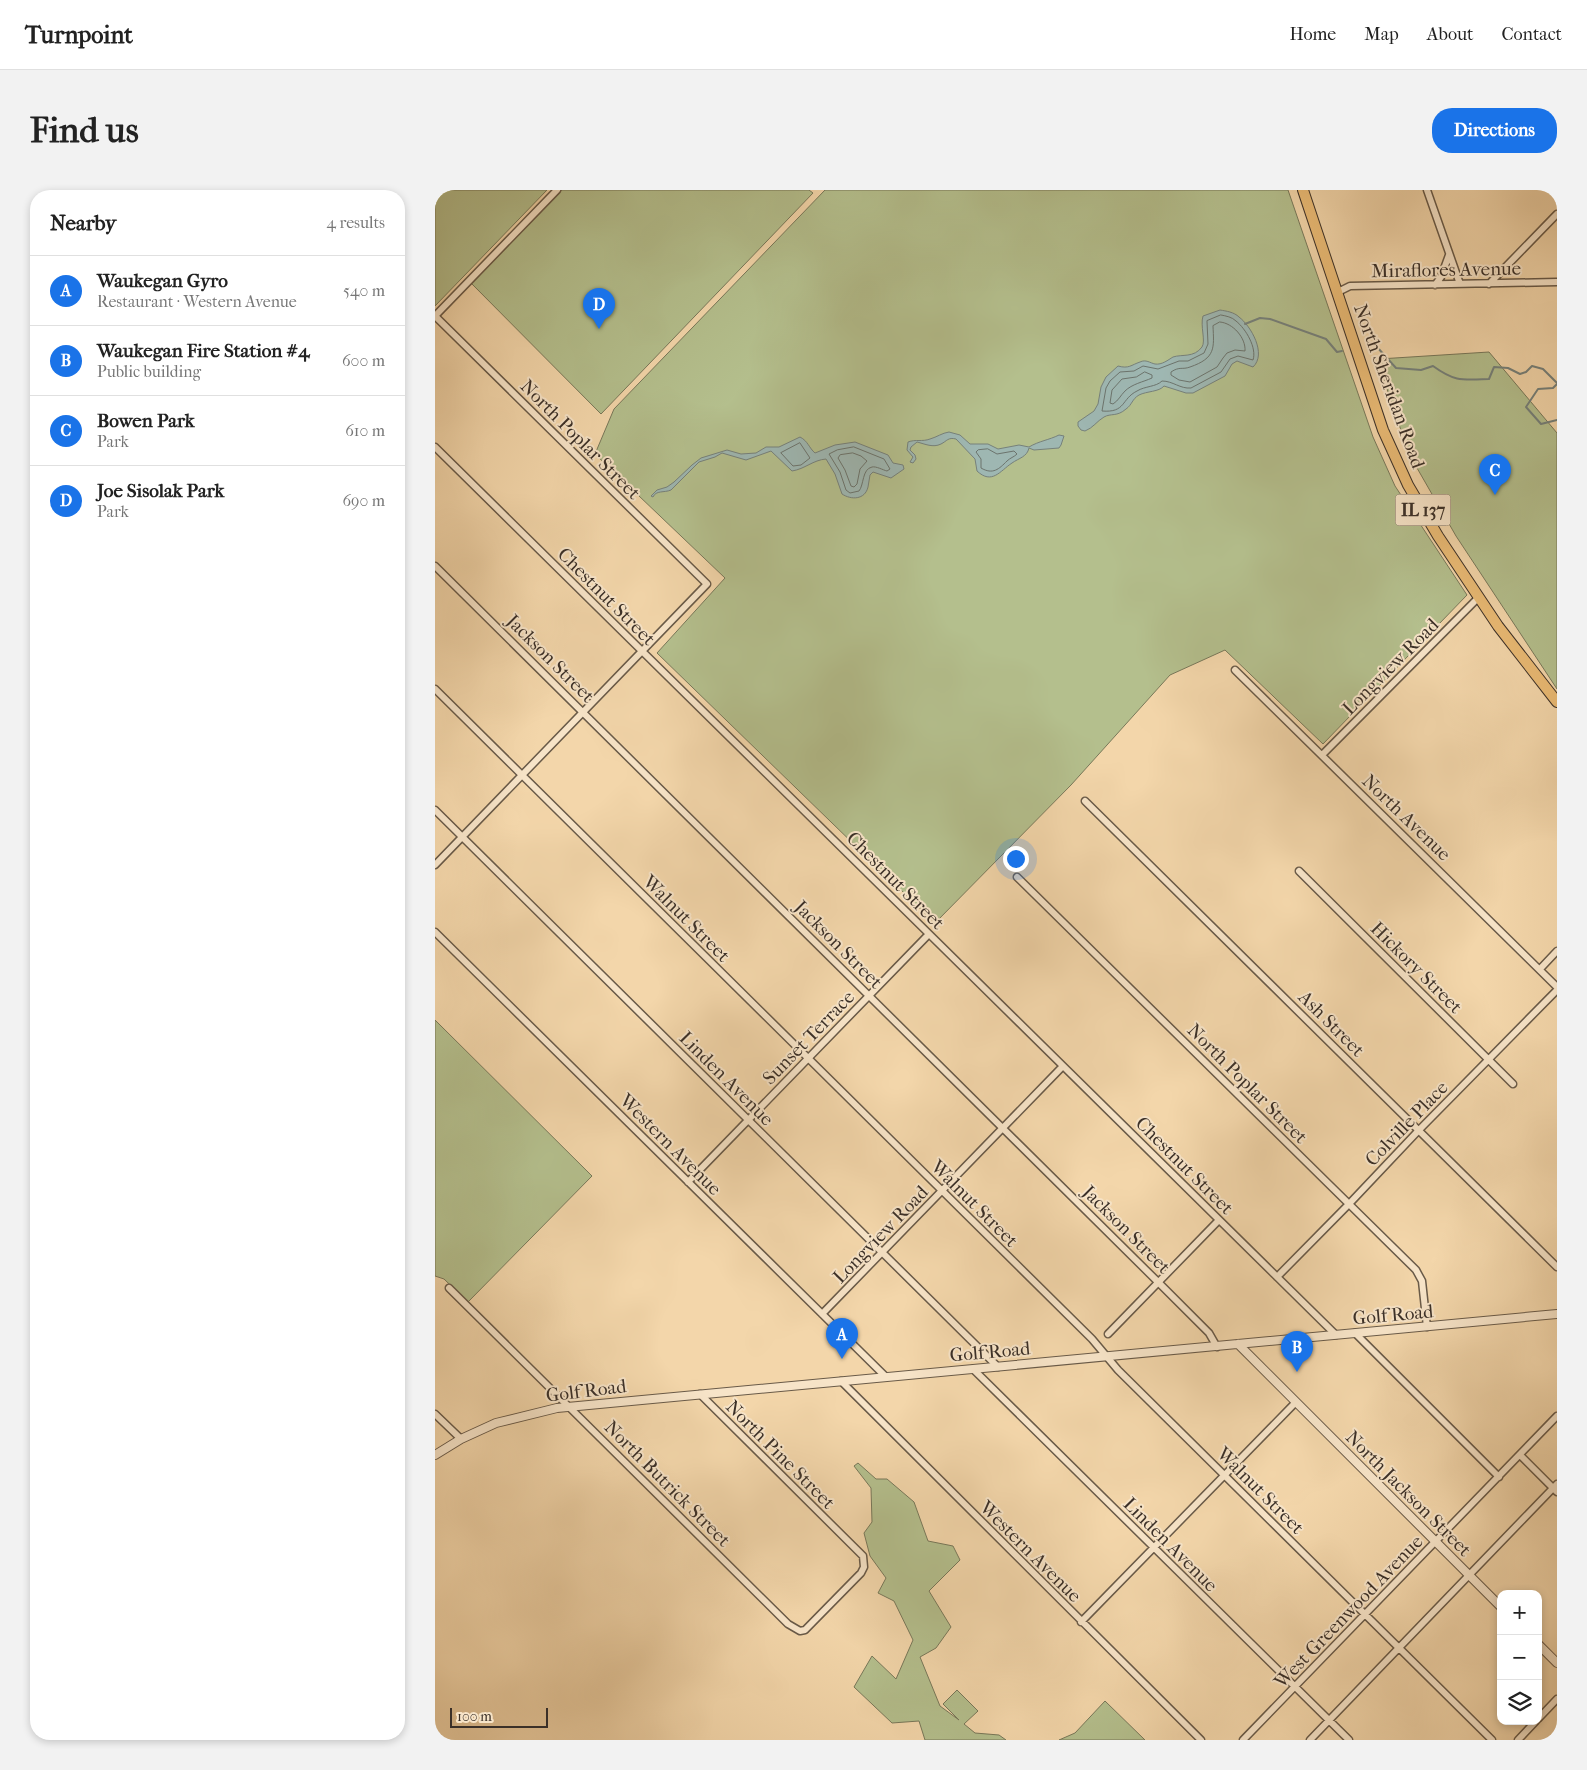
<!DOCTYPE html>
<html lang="en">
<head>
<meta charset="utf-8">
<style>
	body { margin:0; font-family:"IM FELL French Canon",serif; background:#f2f2f2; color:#222 }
	.controls { position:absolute; right:15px; bottom:15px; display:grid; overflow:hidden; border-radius:10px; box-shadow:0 2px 8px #0003 }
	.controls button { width:45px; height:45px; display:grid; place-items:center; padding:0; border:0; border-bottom:1px solid #e0e0e0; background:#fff; color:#222; font:25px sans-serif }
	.scale { position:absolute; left:15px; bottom:12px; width:98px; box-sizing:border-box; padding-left:5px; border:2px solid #3b3028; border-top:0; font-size:14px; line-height:18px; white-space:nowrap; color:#3b3028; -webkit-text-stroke:4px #f7e4c8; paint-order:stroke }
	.you { position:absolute; left:580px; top:668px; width:18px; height:18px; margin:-12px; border:4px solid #fff; border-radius:50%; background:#1a73e8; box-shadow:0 0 0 8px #1a73e833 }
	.badge { display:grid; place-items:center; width:32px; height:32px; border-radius:50%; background:#1a73e8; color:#fff; font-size:16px; font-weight:700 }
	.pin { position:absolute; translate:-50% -41px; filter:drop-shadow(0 1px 2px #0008) }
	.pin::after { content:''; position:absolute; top:26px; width:18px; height:15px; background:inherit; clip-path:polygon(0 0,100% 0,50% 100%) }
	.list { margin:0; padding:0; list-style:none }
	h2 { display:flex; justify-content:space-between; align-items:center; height:65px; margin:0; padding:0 20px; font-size:21px }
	h2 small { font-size:16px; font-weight:400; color:#767676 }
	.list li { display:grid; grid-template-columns:32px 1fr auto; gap:15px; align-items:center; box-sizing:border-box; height:70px; padding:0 20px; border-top:1px solid #e0e0e0 }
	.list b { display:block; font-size:19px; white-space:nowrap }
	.list p { margin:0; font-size:16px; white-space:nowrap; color:#767676 }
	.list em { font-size:16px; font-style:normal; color:#767676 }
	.icon { flex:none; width:28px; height:28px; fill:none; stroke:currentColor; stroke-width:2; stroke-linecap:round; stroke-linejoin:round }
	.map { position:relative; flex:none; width:1122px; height:1550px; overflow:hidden; border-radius:20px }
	header { display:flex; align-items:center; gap:30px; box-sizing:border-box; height:70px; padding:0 25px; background:#fff; border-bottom:1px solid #e0e0e0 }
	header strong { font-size:24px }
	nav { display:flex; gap:28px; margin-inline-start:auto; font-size:18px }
	.intro { display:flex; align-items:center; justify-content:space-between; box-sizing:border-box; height:120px; padding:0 30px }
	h1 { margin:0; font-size:35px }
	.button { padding:12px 22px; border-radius:20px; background:#1a73e8; color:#fff; font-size:18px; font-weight:700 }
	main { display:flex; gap:30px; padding:0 30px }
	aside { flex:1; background:#fff; border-radius:20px; box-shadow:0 2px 8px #0003 }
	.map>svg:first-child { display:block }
	.green { fill:#b4bf8d; stroke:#78785a }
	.water { fill:#9eb7b2; stroke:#76817b }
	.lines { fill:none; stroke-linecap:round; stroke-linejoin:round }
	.shore { stroke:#6c746d; stroke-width:1 }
	.stream { stroke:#76817b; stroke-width:2 }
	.minor-casing { stroke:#695a48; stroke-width:9 }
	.tertiary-casing { stroke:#695a48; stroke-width:10 }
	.primary-casing { stroke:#3b3028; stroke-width:12 }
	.minor { stroke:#f7e4c8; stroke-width:6 }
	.tertiary { stroke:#f7e4c8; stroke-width:8 }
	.primary { stroke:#eabb75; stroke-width:10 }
	.labels { text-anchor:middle; stroke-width:4; stroke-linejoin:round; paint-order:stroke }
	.shield { fill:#f7e4c8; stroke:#736658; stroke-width:1 }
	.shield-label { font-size:18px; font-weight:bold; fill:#3b3028 }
	.street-label { font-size:19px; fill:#3b3028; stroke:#f7e4c8 }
</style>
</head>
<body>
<header>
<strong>Turnpoint</strong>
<nav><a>Home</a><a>Map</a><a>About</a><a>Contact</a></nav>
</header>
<div class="intro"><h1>Find us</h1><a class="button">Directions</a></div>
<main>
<aside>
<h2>Nearby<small>4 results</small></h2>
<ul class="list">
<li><span class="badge">A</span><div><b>Waukegan Gyro</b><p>Restaurant · Western Avenue</p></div><em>540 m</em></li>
<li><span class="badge">B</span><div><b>Waukegan Fire Station #4</b><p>Public building</p></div><em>600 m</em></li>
<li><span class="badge">C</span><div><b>Bowen Park</b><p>Park</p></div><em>610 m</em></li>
<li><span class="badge">D</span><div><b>Joe Sisolak Park</b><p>Park</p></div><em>690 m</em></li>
</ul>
</aside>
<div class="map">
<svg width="1122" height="1550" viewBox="0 0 1122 1550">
	<rect width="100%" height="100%" fill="#f3d6aa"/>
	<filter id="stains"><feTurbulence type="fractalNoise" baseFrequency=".004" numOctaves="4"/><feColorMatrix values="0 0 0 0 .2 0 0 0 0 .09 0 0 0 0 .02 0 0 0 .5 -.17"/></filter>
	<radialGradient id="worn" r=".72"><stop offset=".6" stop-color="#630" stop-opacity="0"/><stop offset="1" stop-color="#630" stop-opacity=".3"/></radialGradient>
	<!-- green -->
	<path class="green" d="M0,0H112L0,116Z
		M127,0H374L378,3L166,224L34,91Z
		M390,0H853L938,247L960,296L1032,405L888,554L790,460L735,485L636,595L500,733L222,463L290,388L160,264L179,219Z
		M1054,162L1122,243V499L1021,346L974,264L949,190L944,169Z
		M0,830L157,986L33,1112L9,1089L0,1086Z
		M423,1273L441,1289H452L479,1312L493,1351L518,1356L525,1370L494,1401L516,1437L501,1458L485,1467L505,1516L524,1530L508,1514L522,1500L543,1521L529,1534L540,1543L564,1545L571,1550H490L484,1531L457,1533L419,1497L437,1466L461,1489L478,1450L459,1411L443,1403L451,1388L435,1366L429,1343L437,1332L436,1298L419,1276Z
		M670,1511L710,1550H624L640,1543Z"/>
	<!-- water -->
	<path class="water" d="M785,120C791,121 799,122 804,127C816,136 832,164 818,177L802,171L797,174L790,186L758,203H751L729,196C724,202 712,201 704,205C697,209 697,215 691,219C682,227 676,223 669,227C662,231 658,238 650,241L646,240L643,236V232L659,221L663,214L666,197L671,187L683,176C694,179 696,175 705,172C711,169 715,173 720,174C727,175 733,170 738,167C747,164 759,168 767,157C771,151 765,136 768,126Z
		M514,242L525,245L535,254H553L563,259L584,255L594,257C604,251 614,250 624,245L629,246L626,255L624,258L599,260L594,258C592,267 584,268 577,273C565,281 557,295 542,281L540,269L521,249C513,247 512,251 506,254C498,258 490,254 482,252L476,257L475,260L480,265L481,269L478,273L475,272L478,267L472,260L473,252C481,249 487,252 495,249C502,247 507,243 514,242Z
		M365,247C373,251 374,258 380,263L400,255L420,252L453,265L458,273L468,275L469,279L456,288L438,282L435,285C434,289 434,293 433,297C430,310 416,310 407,304L400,284L391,269C378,270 370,279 357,281L336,261L311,270L287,263L280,267L264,272L236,300C229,303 221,300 218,307L216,306L222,300L232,297L239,292L257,275L266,268L292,260L306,264L321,263L331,257H344Z"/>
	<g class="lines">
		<!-- shore -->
		<path class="shore" d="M786,125C791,126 797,127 801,131C811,139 822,158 818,170L803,166L795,169L786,182L756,198C745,199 738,191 727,191C721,197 710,196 702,201C686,209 691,223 667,221L671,198L675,191L685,182L699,181L708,176L723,179L744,171H753L769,163L773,154L772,131Z
			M785,132C798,133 811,148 810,161L800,160L792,163L788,168L782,177L755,192L744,190L736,185V182C745,176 747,180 755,177C781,168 779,158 778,136Z
			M710,182L717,185V188C708,192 697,194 690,201C685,206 684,210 678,214L675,213L677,200L687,189L701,187Z
			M365,253L375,268L366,275L358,276L346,263Z
			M419,257L449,269L455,279L452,281C448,280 441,276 437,277C427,279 429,295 424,301L415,303L411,300L405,282L394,264L402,260Z
			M553,259L562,264L579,261L582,264C579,267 575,268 572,271C564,279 558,285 546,278V269L541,262L543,260Z
			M418,263L426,266L432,271L425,279L422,294L419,297L416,296L410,280L403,268L405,265Z"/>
		<!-- stream -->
		<path class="stream" d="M810,134L825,128L835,129L891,149L902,162L907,161
			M939,157H942L961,178L986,180L998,176C1020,192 1027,190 1054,189L1059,177L1073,178L1085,184L1091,182L1097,176L1108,179L1122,193
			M1122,194L1118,198L1103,199L1091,217L1106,234L1122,230"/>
		<defs>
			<path id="minor" d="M992,0L1025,94
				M1054,94L1122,24
				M1000,95L1006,87L1014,65
				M903,102L915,96L1122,92
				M0,126L272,394L0,675
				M0,126L122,0
				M0,257L901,1145
				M0,376L723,1092L774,1143L782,1157
				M800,480L1122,797
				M0,499L657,1149L683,1180L1057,1550
				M887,565L1044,407
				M650,611L1122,1077
				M0,620L563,1177
				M864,681L1078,894
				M582,687L981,1080L987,1091L992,1137
				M0,742L451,1187
				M1105,779L1122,761
				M253,992L494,744
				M842,1087L914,1014L984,940L1122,800
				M14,1098L353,1434L365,1441L370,1440L426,1383L429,1377L428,1366L265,1204
				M387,1124L628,876
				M920,1143L1064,1287
				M673,1144L784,1030
				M538,1179L914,1550
				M406,1191L766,1550
				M0,1224L26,1249
				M1085,1265L1122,1302
				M646,1432L860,1213
				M1103,1529L1122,1509
				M808,1550L1122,1226
				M875,1550L1122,1294
				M1083,1550L1101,1531"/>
			<path id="tertiary" d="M803,1154L1066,1417
				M0,1265L26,1249L61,1233L122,1218L1122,1124
				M1103,1454L1122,1473"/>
			<path id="primary" d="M868,0L948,240L973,295L1003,346L1063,436L1122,512"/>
		</defs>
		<!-- minor casing -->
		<use href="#minor" class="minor-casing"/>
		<!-- tertiary casing -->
		<use href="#tertiary" class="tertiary-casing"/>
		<!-- primary casing -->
		<use href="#primary" class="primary-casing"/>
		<!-- minor -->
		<use href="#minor" class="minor"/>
		<!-- tertiary -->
		<use href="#tertiary" class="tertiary"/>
		<!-- primary -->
		<use href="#primary" class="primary"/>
	</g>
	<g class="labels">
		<!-- shield labels -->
		<rect class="shield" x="960.5" y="304.5" width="55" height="31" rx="4"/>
		<g class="shield-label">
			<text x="988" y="326">IL 137</text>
		</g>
		<!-- street labels -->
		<g class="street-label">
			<text transform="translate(1011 79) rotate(-1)" y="7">Miraflores Avenue</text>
			<text transform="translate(955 196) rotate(70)" y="7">North Sheridan Road</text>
			<text transform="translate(146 249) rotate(45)" y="7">North Poplar Street</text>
			<text transform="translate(172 406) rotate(45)" y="7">Chestnut Street</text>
			<text transform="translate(116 468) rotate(45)" y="7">Jackson Street</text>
			<text transform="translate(955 476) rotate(-45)" y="7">Longview Road</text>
			<text transform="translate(972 627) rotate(44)" y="7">North Avenue</text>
			<text transform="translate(461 690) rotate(45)" y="7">Chestnut Street</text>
			<text transform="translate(252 728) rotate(45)" y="7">Walnut Street</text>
			<text transform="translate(404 754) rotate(45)" y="7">Jackson Street</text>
			<text transform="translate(982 777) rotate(45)" y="7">Hickory Street</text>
			<text transform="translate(897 833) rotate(45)" y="7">Ash Street</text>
			<text transform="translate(373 847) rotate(-46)" y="7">Sunset Terrace</text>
			<text transform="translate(292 888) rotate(45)" y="7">Linden Avenue</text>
			<text transform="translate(813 893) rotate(45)" y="7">North Poplar Street</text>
			<text transform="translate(971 933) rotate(-46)" y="7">Colville Place</text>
			<text transform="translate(236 954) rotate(45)" y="7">Western Avenue</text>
			<text transform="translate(750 975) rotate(45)" y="7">Chestnut Street</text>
			<text transform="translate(540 1013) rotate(45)" y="7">Walnut Street</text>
			<text transform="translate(692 1039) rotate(45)" y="7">Jackson Street</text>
			<text transform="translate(445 1044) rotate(-46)" y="7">Longview Road</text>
			<text transform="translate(958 1124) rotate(-5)" y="7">Golf Road</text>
			<text transform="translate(555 1161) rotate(-5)" y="7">Golf Road</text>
			<text transform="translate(151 1200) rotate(-7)" y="7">Golf Road</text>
			<text transform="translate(346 1264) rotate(45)" y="7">North Pine Street</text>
			<text transform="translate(233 1293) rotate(45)" y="7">North Butrick Street</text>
			<text transform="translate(826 1300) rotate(45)" y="7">Walnut Street</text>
			<text transform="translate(974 1303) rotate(45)" y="7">North Jackson Street</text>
			<text transform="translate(736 1354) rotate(45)" y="7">Linden Avenue</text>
			<text transform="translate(596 1361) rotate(45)" y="7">Western Avenue</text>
			<text transform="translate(913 1421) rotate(-46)" y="7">West Greenwood Avenue</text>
		</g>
	</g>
	<rect width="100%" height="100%" filter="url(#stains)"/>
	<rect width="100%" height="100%" fill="url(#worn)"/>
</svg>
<div class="controls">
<button>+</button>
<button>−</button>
<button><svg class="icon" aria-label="layers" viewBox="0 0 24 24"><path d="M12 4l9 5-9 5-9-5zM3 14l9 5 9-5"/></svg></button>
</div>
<div class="scale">100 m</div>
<div class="you"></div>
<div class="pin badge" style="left:407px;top:1169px">A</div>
<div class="pin badge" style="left:862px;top:1182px">B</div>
<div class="pin badge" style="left:1060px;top:305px">C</div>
<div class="pin badge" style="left:164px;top:139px">D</div>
</div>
</main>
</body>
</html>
